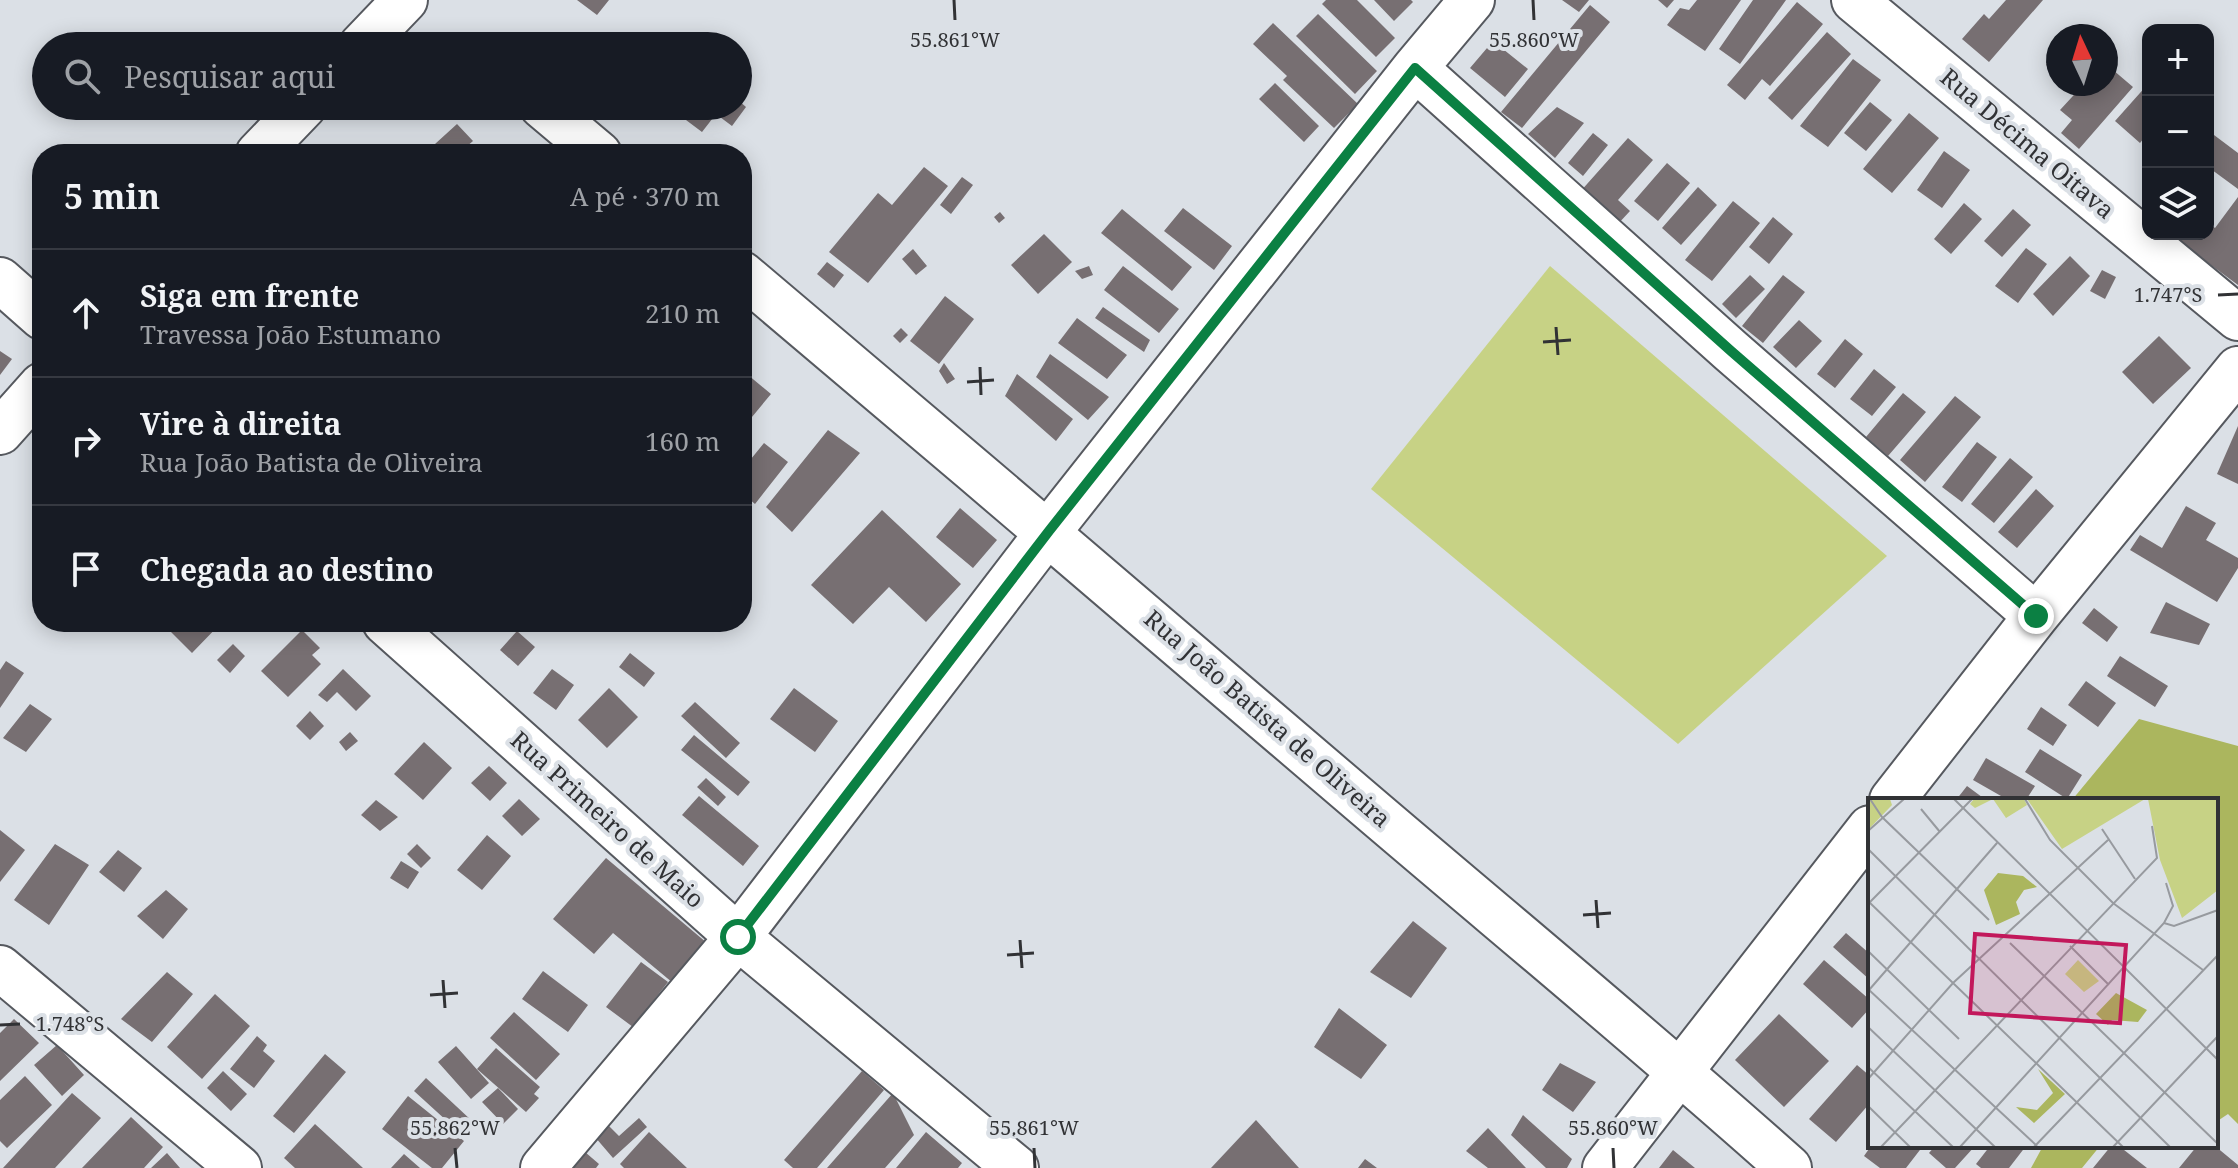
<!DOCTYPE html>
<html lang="pt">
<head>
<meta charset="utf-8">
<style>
	body { margin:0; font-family:"Noto Serif",serif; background:#20242c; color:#f1f3f6 }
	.controls { position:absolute; right:24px; top:24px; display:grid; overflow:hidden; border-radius:16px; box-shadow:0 4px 20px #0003 }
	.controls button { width:72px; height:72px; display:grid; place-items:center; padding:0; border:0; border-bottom:2px solid #363941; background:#171b24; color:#f1f3f6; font:40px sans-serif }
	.compass { position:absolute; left:2046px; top:24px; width:72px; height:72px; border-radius:50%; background:#171b24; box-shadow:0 4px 20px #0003; rotate:356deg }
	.stop { position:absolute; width:24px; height:24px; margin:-18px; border:6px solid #0b8043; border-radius:50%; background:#fff }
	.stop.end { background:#0b8043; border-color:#fff; box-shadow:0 2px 8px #0008 }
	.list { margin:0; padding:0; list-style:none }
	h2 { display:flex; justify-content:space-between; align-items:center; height:104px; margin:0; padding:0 32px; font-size:34px }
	h2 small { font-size:26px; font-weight:400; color:#9ea1a6 }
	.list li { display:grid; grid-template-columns:52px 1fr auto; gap:24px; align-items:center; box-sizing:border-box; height:128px; padding:0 32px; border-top:2px solid #363941 }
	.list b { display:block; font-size:30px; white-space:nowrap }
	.list p { margin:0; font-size:26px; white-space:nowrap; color:#9ea1a6 }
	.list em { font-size:26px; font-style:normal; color:#9ea1a6 }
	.icon { flex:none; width:44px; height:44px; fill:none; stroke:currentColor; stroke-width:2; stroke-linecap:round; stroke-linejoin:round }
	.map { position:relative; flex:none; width:2238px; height:1168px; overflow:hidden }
	.search { position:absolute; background:#171b24; box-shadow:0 4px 20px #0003; left:32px; top:32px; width:720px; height:88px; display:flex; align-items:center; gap:20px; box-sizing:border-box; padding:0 28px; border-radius:44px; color:#9ea1a6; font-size:30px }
	.panel { position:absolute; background:#171b24; box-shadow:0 4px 20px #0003; left:32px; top:144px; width:720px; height:488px; border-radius:32px }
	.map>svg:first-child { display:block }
	.green { fill:#c7d285 }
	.forest { fill:#abb65e }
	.building { fill:#776f72 }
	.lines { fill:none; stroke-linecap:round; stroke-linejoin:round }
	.minor-casing { stroke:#56595f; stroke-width:48 }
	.minor { stroke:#fff; stroke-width:44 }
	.route { stroke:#0b8043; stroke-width:10 }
	.ticks { fill:none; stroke:#313235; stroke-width:3 }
	.labels { text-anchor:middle; stroke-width:8; stroke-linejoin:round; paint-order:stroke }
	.street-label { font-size:24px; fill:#313235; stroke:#dbe0e6 }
	.inset-road { fill:none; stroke:#979a9f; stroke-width:2 }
	.view { fill:#c2185b; fill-opacity:0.15; stroke:#c2185b; stroke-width:4 }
	.inset-edge { fill:none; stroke:#313235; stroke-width:4 }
	.ticks-label { font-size:20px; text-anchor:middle; fill:#313235; stroke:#dbe0e6; stroke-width:8; stroke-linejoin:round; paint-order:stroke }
</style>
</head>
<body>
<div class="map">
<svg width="2238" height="1168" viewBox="0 0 2238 1168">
	<rect width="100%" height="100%" fill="#dbe0e6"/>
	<!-- green -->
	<path class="green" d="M1550,266L1887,556L1678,744L1371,489Z"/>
	<!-- forest -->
	<path class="forest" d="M2139,719L2238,746V1124L2228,1114L2216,1122V800H2072Z
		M2043,1146H2100L2082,1168H2031Z"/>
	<!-- building -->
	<path class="building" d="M577,0H609L597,15Z
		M1326,0H1357L1395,38L1376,57L1322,4Z
		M1374,0H1411L1413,2L1394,21Z
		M1562,0H1589L1579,12Z
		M1658,0H1674L1667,8Z
		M1697,0H1741L1705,51L1667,25L1680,8L1689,10Z
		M1753,0H1786L1740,64L1719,49Z
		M2006,0H2043L1989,62L1962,39L1984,14L1989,19Z
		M1797,2L1823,24L1770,86L1762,79L1745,100L1727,85Z
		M1590,5L1610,22L1522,128L1501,112Z
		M1318,14L1377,71L1355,94L1296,36Z
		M1273,23L1358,104L1334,128L1283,80L1287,76L1253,44Z
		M1827,32L1851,54L1792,120L1768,98Z
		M703,33L719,46H693Z
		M1493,41L1528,69L1505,97L1470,68Z
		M2058,49V75L2046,65Z
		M1853,59L1881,80L1828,147L1800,126Z
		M738,61L750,70L738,86Z
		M2106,64L2133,87L2079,149L2061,133L2072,120L2060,110L2084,84H2106Z
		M1275,83L1319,126L1304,142L1259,99Z
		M2148,84V133L2140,143L2115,121Z
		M738,100L746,107L732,126L716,114L702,132L686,120L694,110L688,106H738Z
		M1870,102L1892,120L1866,151L1844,133Z
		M1557,107L1584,123L1555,158L1528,134Z
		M1909,113L1939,138L1892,193L1863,169Z
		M457,124L473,141L458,154H424Z
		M1593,133L1608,145L1583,176L1568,163Z
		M2214,135L2238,153V189L2208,167V144Z
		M1628,138L1653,160L1618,200L1630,211L1617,225L1579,193Z
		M1944,151L1970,170L1942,208L1917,190Z
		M1667,163L1690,183L1658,221L1634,201Z
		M924,167L948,186L868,283L829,252L878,193L892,205Z
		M962,177L973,185L951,214L940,205Z
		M1698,187L1717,205L1681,245L1662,228Z
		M2238,197V285L2169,234H2208V223L2215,228Z
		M1733,201L1760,223L1712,281L1685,260Z
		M1964,203L1982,219L1951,254L1934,239Z
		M1183,208L1232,246L1214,270L1164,231Z
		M1122,209L1192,267L1172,291L1101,233Z
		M2013,209L2031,225L2002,257L1984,241Z
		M1000,212L1005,218L999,223L994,217Z
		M1773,217L1793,234L1769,264L1749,247Z
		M1044,234L1072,262L1038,294L1011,265Z
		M2026,248L2047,264L2018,303L1995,286Z
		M913,249L927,266L916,275L902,259Z
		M2070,256L2090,276L2053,316L2033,294Z
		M827,262L844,275L834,288L817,274Z
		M1089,266L1093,275L1082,279L1075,271Z
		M1123,266L1179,309L1159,333L1104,290Z
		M2102,270L2116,277L2105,299L2090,291Z
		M1750,275L1765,289L1736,318L1722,304Z
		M1783,275L1805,292L1763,343L1742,326Z
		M945,296L974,319L939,364L910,341Z
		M1103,307L1150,340L1144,352L1095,318Z
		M1077,318L1127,355L1107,379L1058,343Z
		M1799,320L1822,341L1796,368L1773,347Z
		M901,328L908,335L900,343L893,336Z
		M2159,336L2191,368L2153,404L2122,372Z
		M1845,339L1863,354L1835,388L1817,374Z
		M0,351L12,359L0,375Z
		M1050,354L1109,397L1088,420L1036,377Z
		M944,363L955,379L947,384L939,371Z
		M1874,369L1896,387L1872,416L1850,399Z
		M742,370L771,394L742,429Z
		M1017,374L1073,419L1056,441L1005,396Z
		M1903,393L1926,412L1888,456L1866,437Z
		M1955,396L1981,417L1925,482L1900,460Z
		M2238,426V484L2217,474Z
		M828,430L860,453L792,532L766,507Z
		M1977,442L1997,457L1962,502L1942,487Z
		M764,443L788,462L755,504L742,493V470Z
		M2010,458L2033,477L1994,523L1971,504Z
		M2036,489L2054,506L2017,548L1998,532Z
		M2186,506L2216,523L2206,540L2238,558V568L2217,602L2130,550L2140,535L2162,548Z
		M960,508L997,540L973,568L936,537Z
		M882,510L961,584L926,622L889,587L853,624L811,585Z
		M2166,602L2210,624L2199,645L2150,633Z
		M2094,608L2118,627L2107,642L2082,623Z
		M175,622H222L192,653L168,629Z
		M302,630L320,648L312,655L321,664L288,697L261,671Z
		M517,631L535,647L518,666L500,650Z
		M233,644L245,656L230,673L217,660Z
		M630,653L655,673L644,687L619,667Z
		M2120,656L2168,686L2155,707L2107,676Z
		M6,661L24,673L0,708V670Z
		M343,669L371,696L356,711L337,692L327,702L318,695Z
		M552,669L574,685L556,710L533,693Z
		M2086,681L2116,703L2098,727L2068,705Z
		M609,688L638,717L607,748L578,720Z
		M794,688L838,721L815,752L770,719Z
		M695,702L740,743L726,758L681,716Z
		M30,704L52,719L26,752L3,738Z
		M2041,707L2067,725L2053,746L2027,729Z
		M310,711L324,726L310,740L296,726Z
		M350,732L358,741L346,751L339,742Z
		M694,735L750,782L738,796L681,750Z
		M424,742L452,768L423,800L394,774Z
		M2040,749L2082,775L2067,799L2025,772Z
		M1986,758L2035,786L2026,800H2008L1973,780Z
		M489,766L507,783L490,801L471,783Z
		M706,778L726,797L718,806L697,787Z
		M1967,786L1986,800H1956Z
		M699,796L759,846L743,866L682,815Z
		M519,799L540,819L522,836L502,816Z
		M376,800L398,817L380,831L361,815Z
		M0,830L25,850L0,882Z
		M487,835L511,856L482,890L457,870Z
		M55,844L89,865L49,925L14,900Z
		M417,844L431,858L421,868L407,854Z
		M118,850L142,868L124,892L99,872Z
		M606,858L707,943L673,983L613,933L594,954L553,919Z
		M401,861L419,872L408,889L390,878Z
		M166,890L188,909L163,939L137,916Z
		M1413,921L1447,948L1411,998L1370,972Z
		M1846,933L1870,954V980L1833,947Z
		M1824,960L1870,1000V1008L1852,1028L1803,984Z
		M641,962L668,982L633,1027L606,1007Z
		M543,971L588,1005L568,1032L522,999Z
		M167,972L193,994L152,1042L121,1019Z
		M215,994L250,1026L202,1079L167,1047Z
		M1339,1008L1387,1045L1361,1079L1314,1047Z
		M514,1012L560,1054L536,1080L490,1038Z
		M1779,1014L1829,1061L1784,1107L1735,1060Z
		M14,1019L39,1043L0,1081V1033Z
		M257,1036L267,1045L263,1051L275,1061L254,1088L230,1069Z
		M57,1045L84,1075L62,1096L34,1065Z
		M456,1046L489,1083L471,1099L438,1062Z
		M496,1048L540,1087L534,1094L539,1098L526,1112L477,1069Z
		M325,1054L346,1072L294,1133L273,1116Z
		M1560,1063L1596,1082L1573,1112L1542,1090Z
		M1857,1065L1870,1076V1103L1836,1142L1809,1119Z
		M223,1071L247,1094L231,1111L207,1088Z
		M862,1071L884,1090L817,1168H793L784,1160Z
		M25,1076L52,1105L7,1148L0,1141V1100Z
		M426,1078L471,1120L459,1132L414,1091Z
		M498,1088L518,1109L503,1124L482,1102Z
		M72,1093L101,1118L55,1168H3Z
		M893,1093L914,1135L885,1168H827Z
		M408,1096L464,1141L442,1168H432L382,1129Z
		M1523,1115L1572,1159L1567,1168H1546L1511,1135Z
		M131,1117L163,1147L144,1168H82Z
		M639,1118L647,1127L613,1158L595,1137L608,1125L619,1136Z
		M1256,1120L1299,1168H1211Z
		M315,1124L363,1168H295L284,1158Z
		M1488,1128L1526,1168H1488L1466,1151Z
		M649,1132L687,1168H624L620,1164Z
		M926,1132L962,1163L958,1168H896Z
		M1871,1146H1923L1906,1168H1880L1864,1156Z
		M1935,1146H1975L1955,1168H1946L1929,1153Z
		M1990,1146H2026L2009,1168H1981L1976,1164Z
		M2111,1146H2119L2147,1168H2093Z
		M2197,1146H2215L2238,1165V1168H2179Z
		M1673,1150L1695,1168H1659Z
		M585,1152L599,1164L596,1168H571Z
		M167,1153L180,1168H151Z
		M404,1154L420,1168H391Z
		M1365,1159L1377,1168H1358Z"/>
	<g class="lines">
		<defs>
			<path id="minor" d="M1854,0L2238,318
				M361,46L405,0
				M1415,68L1731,351L2036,616
				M542,106L599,154
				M258,154L304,106
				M742,274C945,445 1146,617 1348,790C1495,916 1645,1039 1789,1168
				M0,280L42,317
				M0,432L42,385
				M385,622L738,937L1016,1168
				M1892,800L2036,616L2238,369
				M0,968L239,1168
				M543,1168L738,937L1049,531L1415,68L1472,0
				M1605,1168L1870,828"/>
		</defs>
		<!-- minor casing -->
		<use href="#minor" class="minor-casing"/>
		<!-- minor -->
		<use href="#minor" class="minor"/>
	</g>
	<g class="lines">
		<!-- route -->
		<path class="route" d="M738,937L1049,531L1415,68L1731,351L2036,616"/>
	</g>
	<!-- ticks -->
	<path class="ticks" d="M954,0L955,20M1533,0L1534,20M2218,295L2238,294M1556,327L1558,355M1543,342L1571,340M980,367L981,395M967,382L994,380M1596,900L1598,928M1583,915L1611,913M1020,940L1022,968M1007,955L1034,953M443,980L445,1008M430,995L458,993M0,1025L20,1024M455,1148L457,1168M1034,1148L1035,1168M1613,1148L1614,1168"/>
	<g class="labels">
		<!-- street labels -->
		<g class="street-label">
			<text transform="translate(2027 144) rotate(40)" y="8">Rua Décima Oitava</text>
			<text transform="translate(1267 719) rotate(41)" y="8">Rua João Batista de Oliveira</text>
			<text transform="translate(607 820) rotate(42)" y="8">Rua Primeiro de Maio</text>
		</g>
	</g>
	<!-- overview -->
	<g transform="translate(1868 798)">
		<rect width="350" height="350" fill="#dbe0e6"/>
		<path d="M0,1H22L24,7L0,32ZM106,1H156L159,7L138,20L125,1L107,10L102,6ZM159,1H277L194,51ZM280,1H350V92L314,120L292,62ZM210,162L231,183L216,194L197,176Z" fill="#c7d285"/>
		<path d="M130,75L155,78L169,89L156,92L148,104L152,116L128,127L116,92ZM248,195L279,212L270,224L244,222L240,227L228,216ZM170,271L197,296L166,325L148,309L169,312L185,295Z" fill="#abb65e"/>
		<path class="inset-road" d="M2,1L14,19L121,122M86,1L350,262M157,1L182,42L245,105L335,172M53,11L72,34M234,31L267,81M0,33L36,1M0,51L302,349M0,103L255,349M1,105L104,1M296,125L306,128L350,112M142,145L350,346M202,148L241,187M0,153L91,241M0,191L169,348M1,192L129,45M0,229L127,349M0,269L85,349M0,281L85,185L240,42M0,308L42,349M13,349L289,60L284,28M92,349L296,125L305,108L298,85M166,349L350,157M245,349L350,238"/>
		<path class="view" d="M107,136L258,147L252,225L102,215Z"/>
		<rect width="350" height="350" class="inset-edge"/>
	</g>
	<g class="ticks-label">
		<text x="955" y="47">55.861°W</text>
		<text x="1534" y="47">55.860°W</text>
		<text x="2168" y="302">1.747°S</text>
		<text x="70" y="1031">1.748°S</text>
		<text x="455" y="1135">55.862°W</text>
		<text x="1034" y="1135">55.861°W</text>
		<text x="1613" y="1135">55.860°W</text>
	</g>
</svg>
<div class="controls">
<button>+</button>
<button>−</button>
<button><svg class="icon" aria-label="layers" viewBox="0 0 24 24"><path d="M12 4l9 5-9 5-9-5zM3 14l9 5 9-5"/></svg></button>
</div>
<svg class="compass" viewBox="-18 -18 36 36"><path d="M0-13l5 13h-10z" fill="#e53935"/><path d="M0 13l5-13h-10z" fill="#9ea1a6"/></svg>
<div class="stop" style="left:738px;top:937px"></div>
<div class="stop end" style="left:2036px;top:616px"></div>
<div class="search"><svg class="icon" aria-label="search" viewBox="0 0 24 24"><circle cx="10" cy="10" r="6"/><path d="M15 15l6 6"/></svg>Pesquisar aqui</div>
<section class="panel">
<h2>5 min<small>A pé · 370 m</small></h2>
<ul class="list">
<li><svg class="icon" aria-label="ahead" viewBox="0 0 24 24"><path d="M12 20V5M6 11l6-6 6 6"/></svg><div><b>Siga em frente</b><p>Travessa João Estumano</p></div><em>210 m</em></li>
<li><svg class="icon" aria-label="right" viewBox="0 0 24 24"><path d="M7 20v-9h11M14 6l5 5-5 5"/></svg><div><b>Vire à direita</b><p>Rua João Batista de Oliveira</p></div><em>160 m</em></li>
<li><svg class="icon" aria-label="arrive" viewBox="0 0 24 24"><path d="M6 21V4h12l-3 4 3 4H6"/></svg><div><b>Chegada ao destino</b></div></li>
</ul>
</section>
</div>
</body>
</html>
